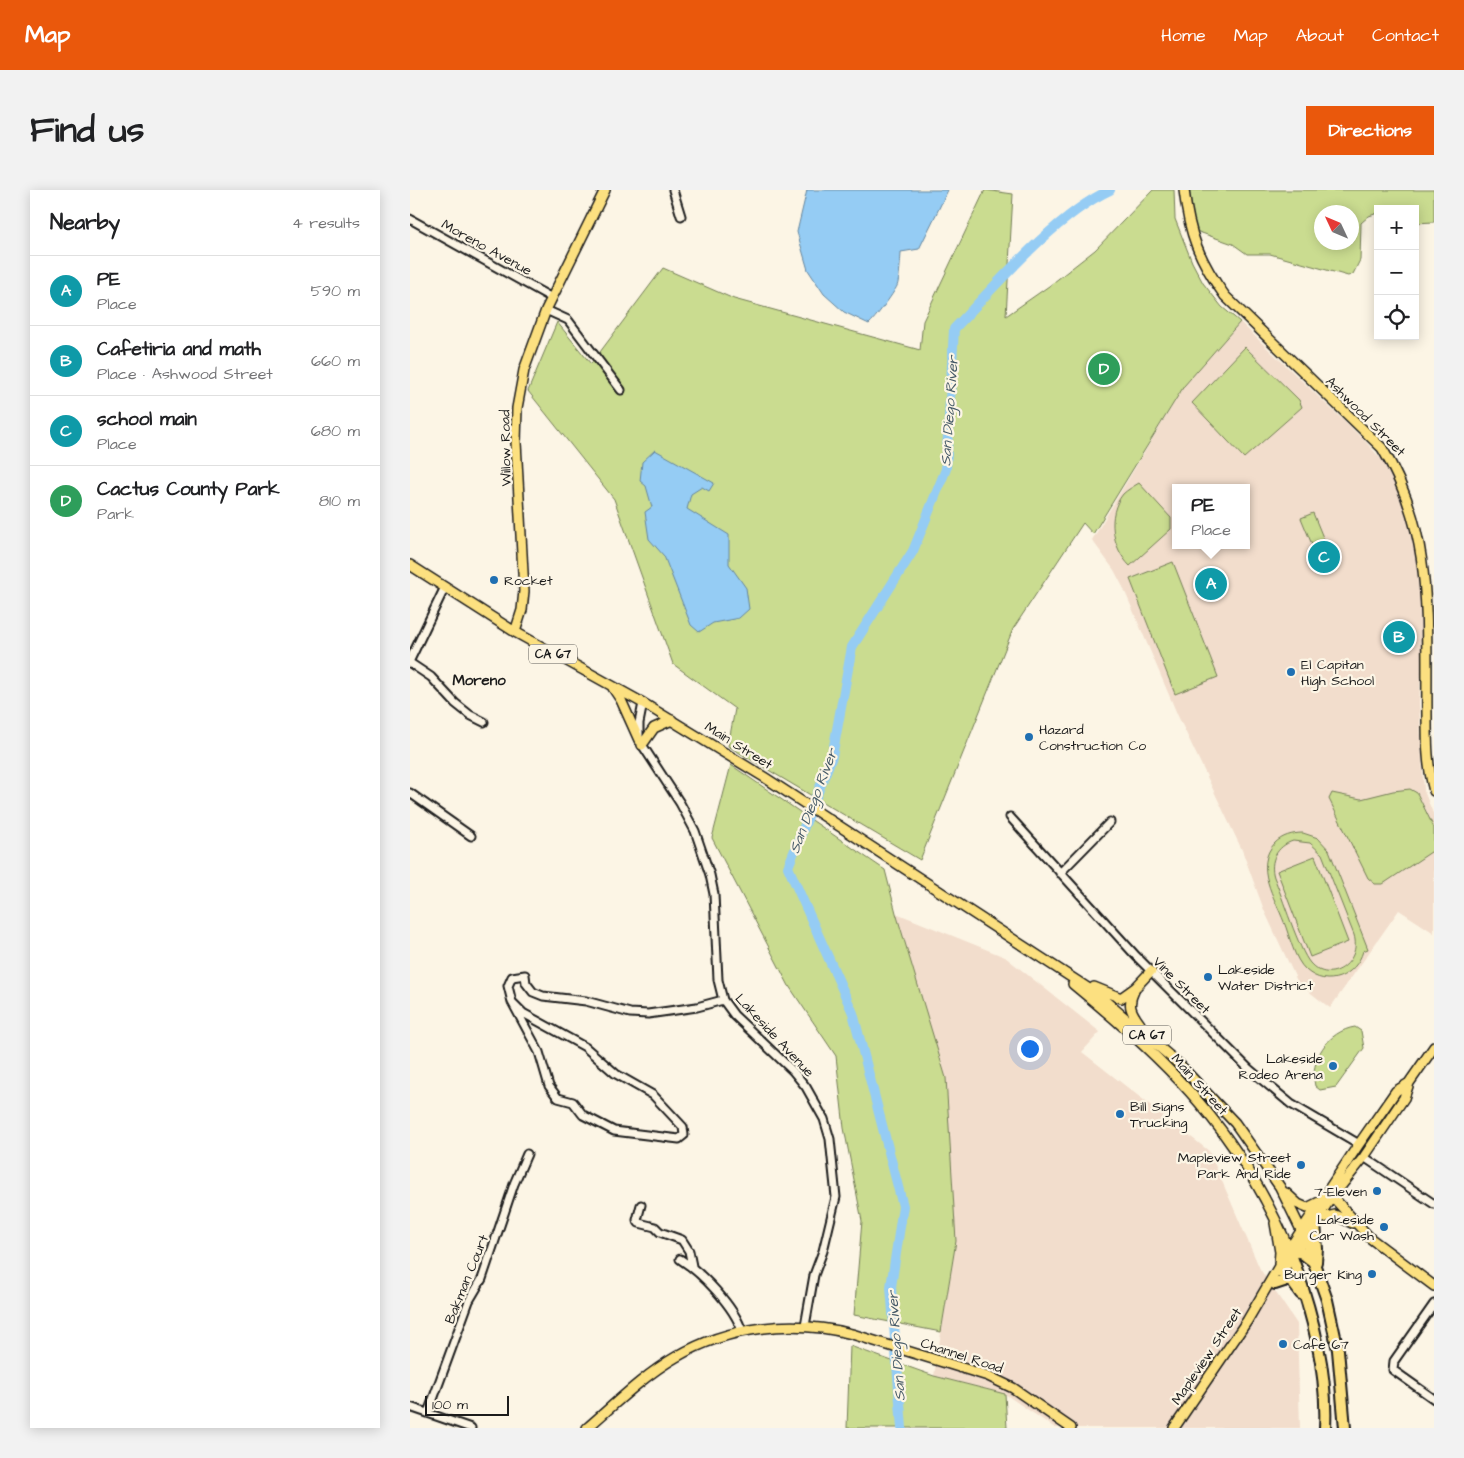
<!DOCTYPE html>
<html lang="en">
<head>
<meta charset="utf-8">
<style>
	body { margin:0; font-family:"Architects Daughter",sans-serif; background:#f2f2f2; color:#202124 }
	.controls { position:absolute; right:15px; top:15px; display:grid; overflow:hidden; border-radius:0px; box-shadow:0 2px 12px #0003 }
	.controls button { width:45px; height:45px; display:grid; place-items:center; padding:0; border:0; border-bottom:1px solid #e0e0e0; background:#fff; color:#202124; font:25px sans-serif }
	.compass { position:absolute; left:904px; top:15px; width:45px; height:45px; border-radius:50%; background:#fff; box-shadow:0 2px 12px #0003; rotate:314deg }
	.scale { position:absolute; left:15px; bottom:12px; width:84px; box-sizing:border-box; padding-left:5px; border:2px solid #1c1c1c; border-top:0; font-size:14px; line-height:18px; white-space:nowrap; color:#1c1c1c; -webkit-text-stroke:4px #fcf5e5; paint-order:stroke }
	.you { position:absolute; left:619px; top:858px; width:18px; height:18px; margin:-12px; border:4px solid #fff; border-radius:50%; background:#1a73e8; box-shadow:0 0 0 8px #1a73e833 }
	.badge { display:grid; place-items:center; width:32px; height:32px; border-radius:50%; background:#ea580c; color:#fff; font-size:16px; font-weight:700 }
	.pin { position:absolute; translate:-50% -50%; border:2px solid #fff; box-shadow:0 1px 5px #0006 }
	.popup { position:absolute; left:762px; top:294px; width:78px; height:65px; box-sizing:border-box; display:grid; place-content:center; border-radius:0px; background:#fff; filter:drop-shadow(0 1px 4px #0005); font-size:16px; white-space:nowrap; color:#757577 }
	.popup b { font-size:19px; color:#202124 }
	.popup::after { content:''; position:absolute; left:50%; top:100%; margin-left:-10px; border:10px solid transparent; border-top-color:#fff }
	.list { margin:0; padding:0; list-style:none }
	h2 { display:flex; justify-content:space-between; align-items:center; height:65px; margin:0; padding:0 20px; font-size:21px }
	h2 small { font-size:16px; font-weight:400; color:#757577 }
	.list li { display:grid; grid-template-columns:32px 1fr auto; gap:15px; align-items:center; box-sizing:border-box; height:70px; padding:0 20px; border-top:1px solid #e0e0e0 }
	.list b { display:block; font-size:19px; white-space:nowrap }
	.list p { margin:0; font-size:16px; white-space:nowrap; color:#757577 }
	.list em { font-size:16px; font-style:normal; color:#757577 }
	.icon { flex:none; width:28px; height:28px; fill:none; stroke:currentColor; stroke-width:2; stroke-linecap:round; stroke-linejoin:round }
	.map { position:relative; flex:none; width:1024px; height:1238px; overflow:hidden; border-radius:0px }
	header { display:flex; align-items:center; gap:30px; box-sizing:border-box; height:70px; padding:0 25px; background:#ea580c; color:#fff }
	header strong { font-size:24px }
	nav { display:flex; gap:28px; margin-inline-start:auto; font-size:18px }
	.intro { display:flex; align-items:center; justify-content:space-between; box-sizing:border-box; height:120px; padding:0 30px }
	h1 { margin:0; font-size:35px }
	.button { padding:12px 22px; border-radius:0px; background:#ea580c; color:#fff; font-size:18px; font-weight:700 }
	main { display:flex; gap:30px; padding:0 30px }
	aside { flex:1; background:#fff; border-radius:0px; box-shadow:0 2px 12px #0003 }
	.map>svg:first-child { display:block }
	.built { fill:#f2ddcc; fill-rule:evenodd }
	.green { fill:#cadc90; stroke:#737c56; fill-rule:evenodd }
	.water { fill:#95ccf4; stroke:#65869e }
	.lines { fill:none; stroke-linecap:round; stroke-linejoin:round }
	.river { stroke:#95ccf4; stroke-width:10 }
	.minor-casing { stroke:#1c1c1c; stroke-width:11 }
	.major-casing { stroke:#1c1c1c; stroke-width:12 }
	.highway-casing { stroke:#1c1c1c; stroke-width:14 }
	.minor { stroke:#fcf5e5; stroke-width:7 }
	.major { stroke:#fce080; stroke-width:9 }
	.highway { stroke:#fce080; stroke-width:10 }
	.poi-dot { fill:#1f6fb2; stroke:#fcf5e5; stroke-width:2 }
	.labels { text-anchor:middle; stroke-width:4.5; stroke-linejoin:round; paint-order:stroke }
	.shield { fill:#fcf5e5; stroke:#5f5d58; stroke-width:1 }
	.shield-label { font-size:12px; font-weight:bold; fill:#1c1c1c }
	.street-label { font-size:14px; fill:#1c1c1c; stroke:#fcf5e5 }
	.poi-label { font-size:14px; fill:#1c1c1c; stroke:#fcf5e5; text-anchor:start }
	.water-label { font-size:15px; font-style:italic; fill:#465a68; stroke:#fcf5e5 }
	.neighbourhood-label { font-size:15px; font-weight:bold; fill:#1c1c1c; stroke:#fcf5e5 }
</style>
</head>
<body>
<header>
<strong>Map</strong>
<nav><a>Home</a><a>Map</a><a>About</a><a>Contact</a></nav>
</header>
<div class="intro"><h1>Find us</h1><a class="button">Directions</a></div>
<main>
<aside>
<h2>Nearby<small>4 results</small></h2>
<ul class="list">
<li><span class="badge" style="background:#0f9aa8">A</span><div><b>PE</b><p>Place</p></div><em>590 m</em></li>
<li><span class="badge" style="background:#0f9aa8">B</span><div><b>Cafetiria and math</b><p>Place · Ashwood Street</p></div><em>660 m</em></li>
<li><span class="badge" style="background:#0f9aa8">C</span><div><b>school main</b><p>Place</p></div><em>680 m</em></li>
<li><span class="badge" style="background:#2e9e5b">D</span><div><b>Cactus County Park</b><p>Park</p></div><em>810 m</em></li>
</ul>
</aside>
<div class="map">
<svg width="1024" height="1238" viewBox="0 0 1024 1238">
	<rect width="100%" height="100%" fill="#fcf5e5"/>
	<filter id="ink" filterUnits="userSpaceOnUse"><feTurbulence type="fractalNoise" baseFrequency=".02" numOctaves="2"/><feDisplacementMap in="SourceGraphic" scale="10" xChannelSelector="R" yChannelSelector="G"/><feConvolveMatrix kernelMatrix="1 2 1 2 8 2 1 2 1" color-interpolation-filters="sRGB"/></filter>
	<g filter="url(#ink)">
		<!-- built -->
		<path class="built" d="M830,132L955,251L986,286L1001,308L1016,356L1017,397L1009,512L1014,601L1024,626V743L989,720L920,818L888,793L854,720L832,660L768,526L713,397L704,380L682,350L774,196ZM766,298H836V355H766Z
			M486,723L595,767L690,842L672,862L799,961L850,1079L887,1134L890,1238H645L595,1204L524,1186L546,1051Z"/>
		<!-- green -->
		<path class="green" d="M575,0L603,4L596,126L639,96L685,60L743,0H764L765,29L782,72L793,93L812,117L830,132L774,196L683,344L673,333L603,439L510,670L318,556L325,519L263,474L204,309L118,201L147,132L181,174L253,78L324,109L510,160L513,131Z
			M778,0H1024V32L1005,33V19H968V23L959,26L951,33L950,70L943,84L938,86L860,64H837L823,54L786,41L780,23ZM912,22H942V52H912Z
			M835,157L889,210L892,217L834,268L782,213Z
			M729,293L761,328V339L720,376C702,358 696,325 713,304C717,300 724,296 729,293Z
			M903,323L925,377L913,381L891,328Z
			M763,372L808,487L765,504L720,389Z
			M321,575L475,680L486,723L536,888L546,1051L531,1142L444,1125L452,1031L434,938L426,866L379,796L302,648Z
			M1000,599L1007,603L1024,638V660L973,694H965L958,688L919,609L922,603L951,609L983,601Z
			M893,643L908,648L919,660L958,759L953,761C946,786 917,799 896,780C884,769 880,747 874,732C865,708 843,676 865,653C872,646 882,643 893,643ZM883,651L900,653L912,664L944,745C952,772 920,796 900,773C889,760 872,706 864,687C859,671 867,656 883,651Z
			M905,666L938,752L900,767L867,681Z
			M945,837L951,841L954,858L926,897L910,900L905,896C899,870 918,841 945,837Z
			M440,1156L524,1186L595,1204L597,1238H437Z"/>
		<!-- water -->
		<path class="water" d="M397,0H538L509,59L491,62C491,65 489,93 487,96C484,103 464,130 459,134L434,122L414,104L398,80L387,42Z
			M245,260L304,293L299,301L292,297L281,304L277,319L319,345V374L336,398L339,419L329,428L303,433L289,442L281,435L254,366L239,349L235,322L242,317L236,296L230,291L232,272Z"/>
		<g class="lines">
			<!-- river -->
			<path class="river" d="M492,1238L481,1097L493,1016L443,823L378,677L422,567L442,457L503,361L536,279L544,139C586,95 646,25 700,0"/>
			<defs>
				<path id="minor" d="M263,0L271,26
					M0,29L142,108
					M136,120L158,130L211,200
					M0,470L35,397
					M0,473L21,487L45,513L60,525L74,532
					M233,513L229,533V550L270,613L285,641L300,685L304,704L308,790L313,810L324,825L383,881L396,897L414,929L420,949L426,1007L413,1061L404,1085L395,1136
					M0,603L61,646
					M600,627L726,766L839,879L881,914L949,954
					M650,683L700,632
					M102,812L129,862L139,896L148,908L163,912L173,925L204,941L269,949L274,945L273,937L243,905L206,884L175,857L113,823L102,812L98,796L102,787L115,785L116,793L123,802L133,806L176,811L220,823L238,824L287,817L313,810
					M954,967L1024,1014
					M231,1015L227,1030L229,1033L245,1037L250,1042L272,1050L279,1061L282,1076
					M270,1069C292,1083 324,1116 332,1141
					M1024,1114L984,1171L983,1180L1024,1209
					M0,1217L61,1238
					M18,1223L59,1111L72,1089L104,994L117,964"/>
				<path id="major" d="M774,0C779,44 789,70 815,106L972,258C1024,343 1016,425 1017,526C1017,552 1017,575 1024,601
					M0,375L105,442L233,513L354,587L687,804L769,874L825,933L870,997L895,1048
					M105,442L112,420L114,401L106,252L107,218L114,180L136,120L195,0
					M203,498L211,510L229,550
					M232,555L244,538L262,530
					M663,794C761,874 830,942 880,1062
					M684,797L711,808L725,798L741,781
					M724,801C717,815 721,822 730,834
					M876,1003L888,1014L897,1018L909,1012
					M921,1005L960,1048L1024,1096
					M908,1029L925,1025L942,1033
					M865,1033L870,1062L869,1074
					M871,1083L919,1011L954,967L994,908L999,893L1024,857
					M177,1238C205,1214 233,1186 266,1167C319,1136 383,1129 442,1144L578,1186L603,1198L661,1238
					M764,1238L837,1131L879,1059L949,954L986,901L999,893"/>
				<path id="highway" d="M905,1033L907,1059L906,1072
					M895,1048L917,1110L928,1160L935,1238
					M879,1059L892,1063L905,1073
					M882,1067C902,1121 918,1180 915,1238
					M865,1094L877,1090L883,1093L891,1104"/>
			</defs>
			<!-- minor casing -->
			<use href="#minor" class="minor-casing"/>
			<!-- major casing -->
			<use href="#major" class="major-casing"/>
			<!-- highway casing -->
			<use href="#highway" class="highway-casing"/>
			<!-- minor -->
			<use href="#minor" class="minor"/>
			<!-- major -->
			<use href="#major" class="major"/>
			<!-- highway -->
			<use href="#highway" class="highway"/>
		</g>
	</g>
	<!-- markers -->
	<g class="poi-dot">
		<circle cx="84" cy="390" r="5"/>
		<circle cx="881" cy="482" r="5"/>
		<circle cx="619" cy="547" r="5"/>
		<circle cx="798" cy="787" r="5"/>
		<circle cx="923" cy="876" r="5"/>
		<circle cx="710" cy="924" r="5"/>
		<circle cx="891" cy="975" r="5"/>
		<circle cx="967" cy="1001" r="5"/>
		<circle cx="974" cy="1037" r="5"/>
		<circle cx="962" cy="1084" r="5"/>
		<circle cx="873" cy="1154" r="5"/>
	</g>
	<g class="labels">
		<!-- shield labels -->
		<g class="shield">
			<rect x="119" y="454.5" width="48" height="19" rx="4"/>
			<rect x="713" y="835.5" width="48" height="19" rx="4"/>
		</g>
		<g class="shield-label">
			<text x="143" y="468">CA 67</text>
			<text x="737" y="849">CA 67</text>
		</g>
		<!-- street labels -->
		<g class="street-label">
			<text transform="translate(77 57) rotate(29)" y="5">Moreno Avenue</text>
			<text transform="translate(956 226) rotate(45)" y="5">Ashwood Street</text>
			<text transform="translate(95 258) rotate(-91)" y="5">Willow Road</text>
			<text transform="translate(329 555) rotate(32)" y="5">Main Street</text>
			<text transform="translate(772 795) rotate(45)" y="5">Vine Street</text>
			<text transform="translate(365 845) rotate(47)" y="5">Lakeside Avenue</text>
			<text transform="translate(790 894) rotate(48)" y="5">Main Street</text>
			<text transform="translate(56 1089) rotate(-68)" y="5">Bakman Court</text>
			<text transform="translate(552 1165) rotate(18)" y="5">Channel Road</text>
			<text transform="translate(796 1166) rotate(-56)" y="5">Mapleview Street</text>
		</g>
		<!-- poi labels -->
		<g class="poi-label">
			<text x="94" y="395">Rocket</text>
			<text x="891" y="479">El Capitan<tspan x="891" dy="16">High School</tspan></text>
			<text x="629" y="544">Hazard<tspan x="629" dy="16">Construction Co</tspan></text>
			<text x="808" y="784">Lakeside<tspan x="808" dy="16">Water District</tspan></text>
			<text x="913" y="873" text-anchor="end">Lakeside<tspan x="913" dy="16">Rodeo Arena</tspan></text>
			<text x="720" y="921">Bill Signs<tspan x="720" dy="16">Trucking</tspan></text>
			<text x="881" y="972" text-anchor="end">Mapleview Street<tspan x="881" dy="16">Park And Ride</tspan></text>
			<text x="957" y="1006" text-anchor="end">7-Eleven</text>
			<text x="964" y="1034" text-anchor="end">Lakeside<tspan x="964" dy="16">Car Wash</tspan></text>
			<text x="952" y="1089" text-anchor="end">Burger King</text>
			<text x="883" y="1159">Cafe 67</text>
		</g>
		<!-- water labels -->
		<g class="water-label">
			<text transform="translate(539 221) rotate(-86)" y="5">San Diego River</text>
			<text transform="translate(403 611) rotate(-69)" y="5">San Diego River</text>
			<text transform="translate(486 1156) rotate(-94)" y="5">San Diego River</text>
		</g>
		<!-- neighbourhood labels -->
		<g class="neighbourhood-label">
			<text x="69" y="495">Moreno</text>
		</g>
	</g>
</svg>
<div class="controls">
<button>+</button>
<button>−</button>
<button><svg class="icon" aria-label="locate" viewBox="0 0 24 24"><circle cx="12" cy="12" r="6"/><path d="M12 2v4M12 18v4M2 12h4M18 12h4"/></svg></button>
</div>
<svg class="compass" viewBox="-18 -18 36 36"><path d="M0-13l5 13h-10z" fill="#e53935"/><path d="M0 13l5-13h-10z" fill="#757577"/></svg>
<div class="scale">100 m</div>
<div class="you"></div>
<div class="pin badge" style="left:801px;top:394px;background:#0f9aa8">A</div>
<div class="popup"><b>PE</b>Place</div>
<div class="pin badge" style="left:989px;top:447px;background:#0f9aa8">B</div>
<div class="pin badge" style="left:914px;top:367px;background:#0f9aa8">C</div>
<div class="pin badge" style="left:694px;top:179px;background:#2e9e5b">D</div>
</div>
</main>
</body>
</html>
